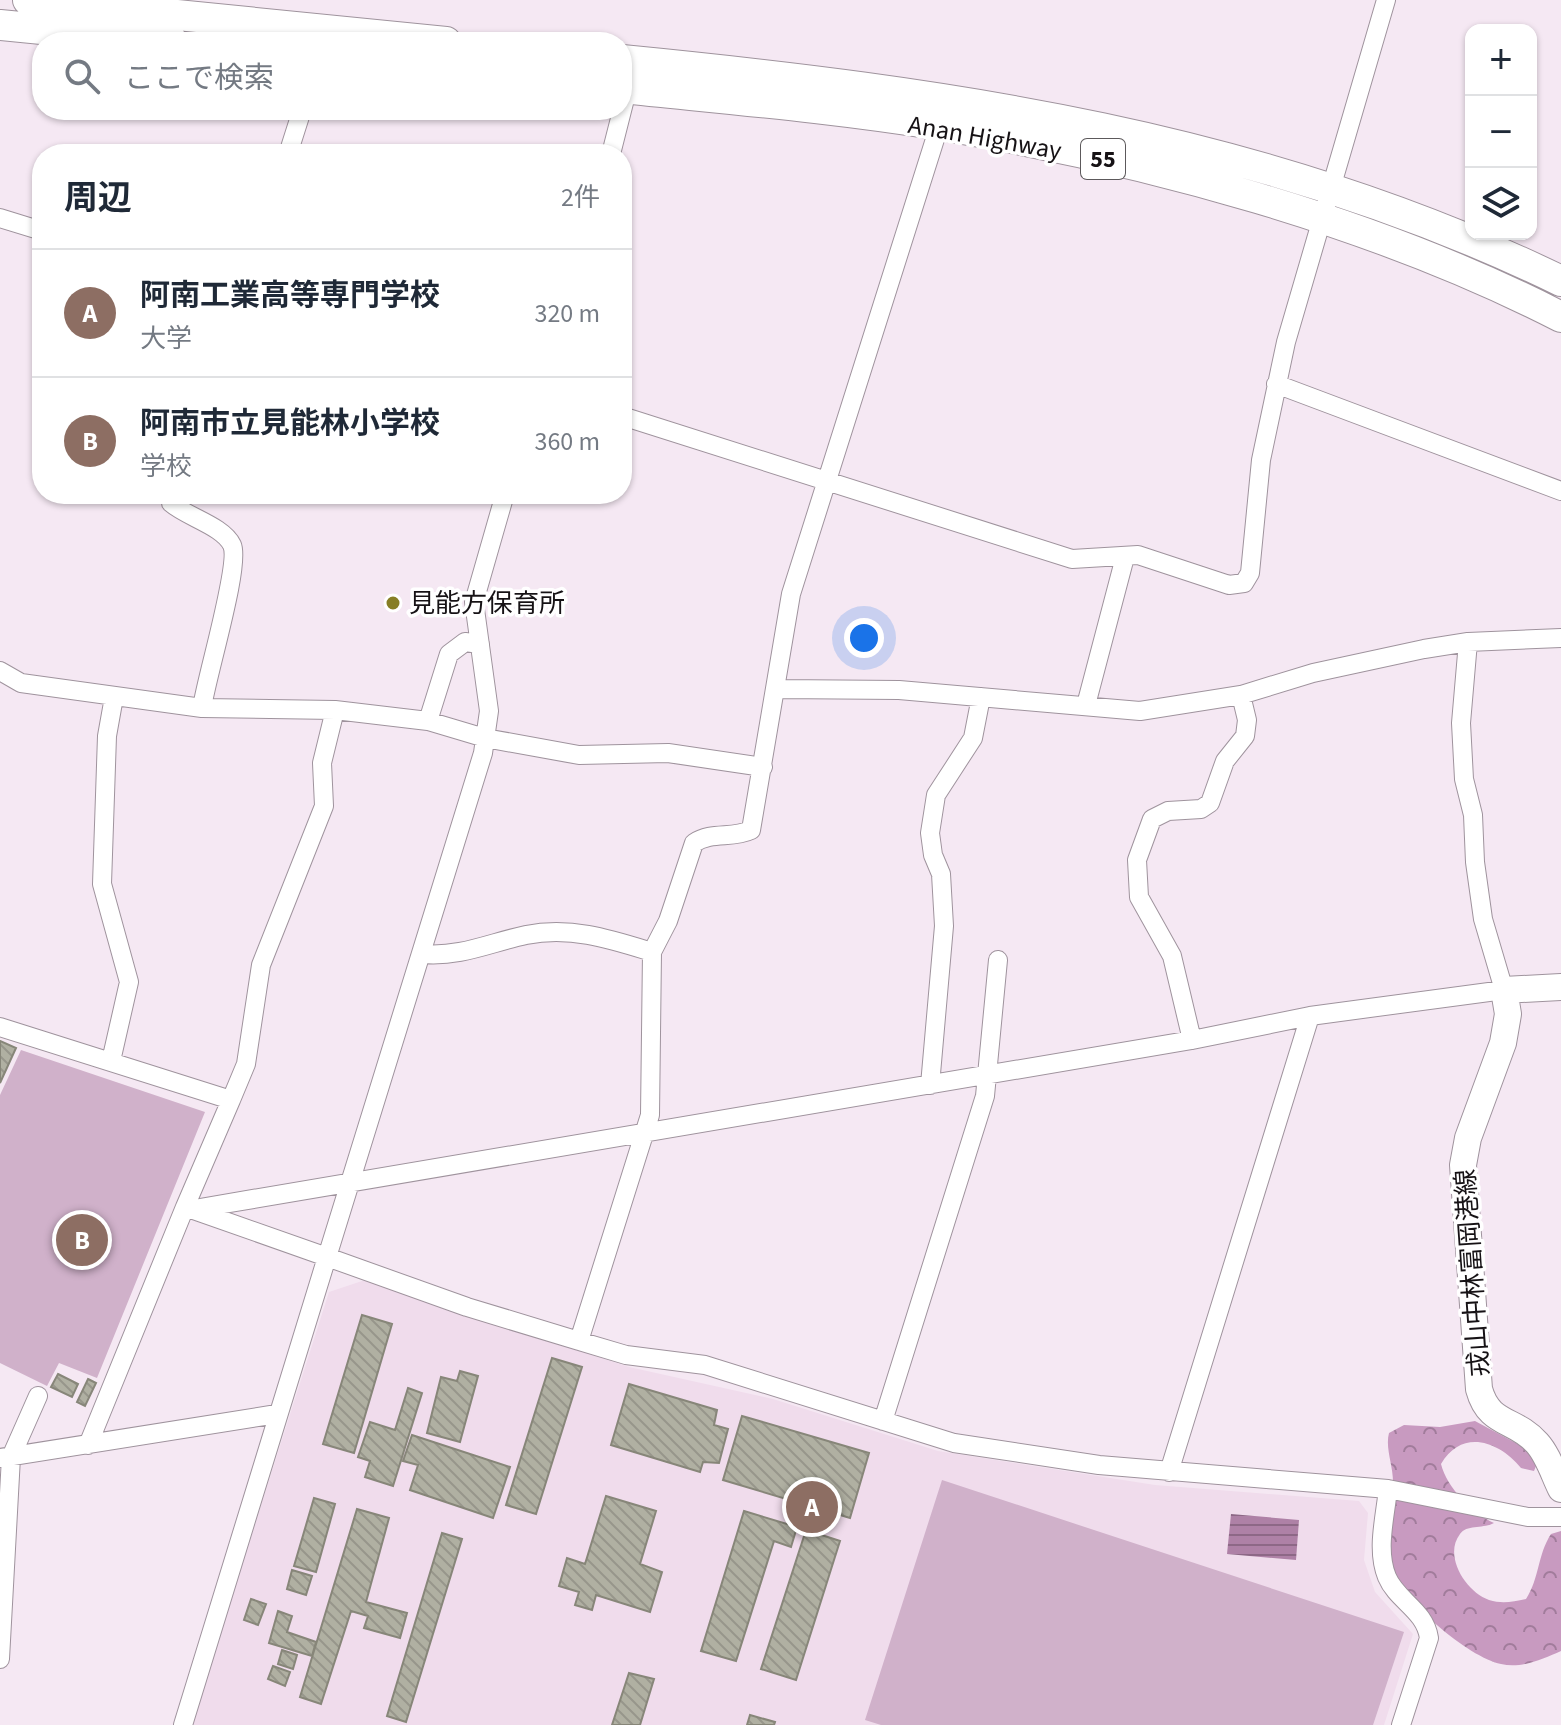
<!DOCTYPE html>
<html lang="ja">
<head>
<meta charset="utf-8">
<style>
	body { margin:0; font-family:"Source Sans 3","Noto Sans JP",sans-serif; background:#f6f6f7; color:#1f2937 }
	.controls { position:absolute; right:24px; top:24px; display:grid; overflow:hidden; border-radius:16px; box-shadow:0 2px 6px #0004 }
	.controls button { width:72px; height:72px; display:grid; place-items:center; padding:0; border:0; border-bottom:2px solid #e0e1e3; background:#fff; color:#1f2937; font:40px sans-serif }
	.you { position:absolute; left:864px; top:638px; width:28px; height:28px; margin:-20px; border:6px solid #fff; border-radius:50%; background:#1a73e8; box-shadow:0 0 0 12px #1a73e833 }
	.badge { display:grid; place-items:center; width:52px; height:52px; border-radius:50%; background:#2563eb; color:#fff; font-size:26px; font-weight:700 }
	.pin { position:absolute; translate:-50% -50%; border:4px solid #fff; box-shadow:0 2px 8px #0006 }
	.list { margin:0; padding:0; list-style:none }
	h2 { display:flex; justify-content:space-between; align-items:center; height:104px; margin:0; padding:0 32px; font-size:34px }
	h2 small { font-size:26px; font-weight:400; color:#747a83 }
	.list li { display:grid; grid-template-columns:52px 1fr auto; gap:24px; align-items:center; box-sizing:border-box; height:128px; padding:0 32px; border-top:2px solid #e0e1e3 }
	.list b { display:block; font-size:30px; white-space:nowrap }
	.list p { margin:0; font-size:26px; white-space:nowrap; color:#747a83 }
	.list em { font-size:26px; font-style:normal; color:#747a83 }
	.icon { flex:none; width:44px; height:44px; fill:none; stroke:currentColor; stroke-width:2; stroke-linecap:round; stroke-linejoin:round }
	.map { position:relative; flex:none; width:1561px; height:1725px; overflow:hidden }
	.search { position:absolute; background:#fff; box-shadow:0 2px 6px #0004; left:32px; top:32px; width:600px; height:88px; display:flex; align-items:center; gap:20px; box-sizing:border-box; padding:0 28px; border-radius:32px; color:#747a83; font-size:30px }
	.panel { position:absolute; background:#fff; box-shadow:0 2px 6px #0004; left:32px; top:144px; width:600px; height:360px; border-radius:32px }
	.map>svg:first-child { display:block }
	.built { fill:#f0dcec }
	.green { fill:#d0b1ca }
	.forest { fill:url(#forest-crowns) }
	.water { fill:url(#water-rules) }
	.building { fill:url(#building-back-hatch); stroke:#878679; stroke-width:2 }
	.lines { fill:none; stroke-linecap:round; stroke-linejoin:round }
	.minor-casing { stroke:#9f939d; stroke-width:20 }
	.secondary-casing { stroke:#9f939d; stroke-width:28 }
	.trunk-casing { stroke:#9f939d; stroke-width:32 }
	.minor { stroke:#fff; stroke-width:18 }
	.secondary { stroke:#fff; stroke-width:26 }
	.trunk { stroke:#fff; stroke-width:30 }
	.poi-dot { fill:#877e25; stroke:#fff; stroke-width:3 }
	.labels { text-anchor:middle; stroke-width:7; stroke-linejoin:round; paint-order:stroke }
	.shield { fill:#fff; stroke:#5c595b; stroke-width:2 }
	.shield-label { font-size:24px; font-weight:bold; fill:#161215 }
	.street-label { font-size:26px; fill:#161215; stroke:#fff }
	.poi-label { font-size:26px; fill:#161215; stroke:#fff; text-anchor:start }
</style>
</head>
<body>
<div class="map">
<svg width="1561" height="1725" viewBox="0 0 1561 1725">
	<defs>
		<pattern id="forest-crowns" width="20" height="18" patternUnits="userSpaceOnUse" patternTransform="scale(2)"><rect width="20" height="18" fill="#c89ac0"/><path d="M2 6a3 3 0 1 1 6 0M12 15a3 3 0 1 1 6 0" fill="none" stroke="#a17c9b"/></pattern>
		<pattern id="water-rules" width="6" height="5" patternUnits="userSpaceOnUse" patternTransform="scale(2)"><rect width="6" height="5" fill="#ae81a6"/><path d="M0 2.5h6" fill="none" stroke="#8d6886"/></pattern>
		<pattern id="building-back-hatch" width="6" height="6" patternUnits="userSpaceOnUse" patternTransform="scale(2)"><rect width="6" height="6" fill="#b0b0a2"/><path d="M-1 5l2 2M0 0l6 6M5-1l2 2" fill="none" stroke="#97968b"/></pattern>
	</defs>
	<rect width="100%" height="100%" fill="#f5e8f3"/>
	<!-- built -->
	<path class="built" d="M365,1280L629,1367L773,1399L938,1451L1155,1485L1359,1501L1368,1513L1364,1560L1375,1592L1413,1634L1384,1725H191L329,1292Z"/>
	<!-- green -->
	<path class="green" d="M21,1050L205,1112L97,1378L59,1363L47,1386L0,1363V1095Z
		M942,1480L1404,1632L1373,1725H881L865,1720Z"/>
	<!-- forest -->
	<path class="forest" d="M1475,1421L1525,1448L1538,1461L1534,1471L1521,1468C1499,1441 1462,1428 1441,1464C1447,1488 1472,1513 1494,1523C1484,1529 1467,1524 1460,1534C1443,1556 1466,1592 1489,1600C1502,1604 1512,1602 1526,1599C1540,1577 1537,1556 1551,1534L1561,1531V1651C1543,1659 1521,1669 1501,1664C1468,1657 1402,1601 1392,1568C1385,1547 1393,1505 1393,1482C1393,1465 1385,1448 1389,1433L1404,1425L1440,1427Z"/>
	<!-- water -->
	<path class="water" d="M1231,1514L1299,1520L1296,1560L1227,1554Z"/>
	<!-- building -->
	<path class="building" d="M0,1041L16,1048L0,1083Z
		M362,1315L392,1324L354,1453L323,1444Z
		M552,1358L582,1367L536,1514L506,1505Z
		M460,1371L478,1376L460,1442L427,1433L441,1377L457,1381Z
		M58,1374L78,1384L72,1397L51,1387Z
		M88,1379L96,1383L85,1406L77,1402Z
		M629,1384L717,1410L714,1425L728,1429L719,1463L703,1462L700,1472L611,1445Z
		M408,1388L422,1393L393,1486L365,1477L370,1461L358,1457L370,1422L395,1430Z
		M742,1416L869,1453L850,1518L723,1480Z
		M412,1435L510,1467L493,1518L410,1490L418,1465L403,1461Z
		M606,1496L656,1511L640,1564L662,1572L650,1612L596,1595L592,1610L575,1605L579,1592L559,1586L567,1558L585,1564Z
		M314,1498L335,1504L316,1572L294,1566Z
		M357,1509L389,1518L366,1602L407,1613L400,1638L364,1628L368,1616L351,1611L321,1704L300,1697Z
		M744,1511L797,1527L791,1547L774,1541L736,1661L701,1651Z
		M806,1530L840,1541L796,1680L761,1669Z
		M442,1533L462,1539L406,1722L387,1716Z
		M292,1570L312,1576L306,1595L287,1589Z
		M251,1599L266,1604L258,1625L244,1620Z
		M278,1611L292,1616L287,1632L316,1642L312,1656L269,1643Z
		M282,1650L297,1655L293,1669L278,1664Z
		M273,1666L290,1672L285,1686L268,1679Z
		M629,1673L654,1679L640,1725H612Z
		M750,1715L775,1722L774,1725H747Z"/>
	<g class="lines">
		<defs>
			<path id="minor" d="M288,154L302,110
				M611,154L630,79
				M0,218L42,231
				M1276,384L1561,491
				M622,416L1072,559L1138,555L1229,585L1244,583L1250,573L1261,460L1286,342L1386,0
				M172,494L171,503C187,517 223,526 232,545C241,564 206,678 202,708
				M0,671L21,683L202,708L335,710L428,721L485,738L579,755L668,753L763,767
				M778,689L899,690L1140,711L1241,695L1313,673L1424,649L1468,642L1561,638
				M1086,705L1125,557
				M428,721L449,654L465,642L480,644
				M423,954C461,957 489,943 526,935C571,926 610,939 652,952
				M0,1027L231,1100L185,1207L327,1257L483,753L489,711L474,602L505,494
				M1192,1040L1172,956L1139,897L1137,860L1152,819L1168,811L1201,809L1210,803L1225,761L1245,736L1247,720L1241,695
				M111,1061L129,982L102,884L107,736L114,697
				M930,1085L944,926L941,874L933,855L930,833L936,795L973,738L981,697
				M231,1100L246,1064L261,965L324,806L322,763L335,710
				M194,1209L1192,1040L1310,1016L1504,990L1483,919L1475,862L1473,815L1464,779L1461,723L1468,642
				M579,1341L650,1115L652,952L668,921L694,843C712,831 732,839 751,830L791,594L942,117
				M883,1421L985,1096L998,960
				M88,1445L185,1207
				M0,1458L277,1414
				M1169,1472L1310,1016
				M1388,1489C1385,1518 1376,1550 1387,1577C1397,1601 1425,1610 1429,1638L1401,1725
				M0,1659L11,1457L38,1396
				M183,1725L327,1257L467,1307L579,1341L626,1355L705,1365L954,1443L1099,1465L1388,1489L1528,1517H1561"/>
			<path id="secondary" d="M1561,987L1504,990L1508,1014L1503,1043L1468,1138L1463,1165L1479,1389C1489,1426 1515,1418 1537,1443C1548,1455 1554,1475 1561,1489"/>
			<path id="trunk" d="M28,0L446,42
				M0,25L173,42
				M622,60C948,92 1263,136 1561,281
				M622,88C727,99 835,108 940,125C1147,160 1374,221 1561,317"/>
		</defs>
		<!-- minor casing -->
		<use href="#minor" class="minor-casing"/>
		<!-- secondary casing -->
		<use href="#secondary" class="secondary-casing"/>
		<!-- trunk casing -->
		<use href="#trunk" class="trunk-casing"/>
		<!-- minor -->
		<use href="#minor" class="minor"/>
		<!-- secondary -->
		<use href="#secondary" class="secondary"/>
		<!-- trunk -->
		<use href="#trunk" class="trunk"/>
	</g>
	<!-- markers -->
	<circle class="poi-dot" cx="393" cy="603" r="8"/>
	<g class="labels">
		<!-- shield labels -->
		<rect class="shield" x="1081" y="139" width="44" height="40" rx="6"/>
		<g class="shield-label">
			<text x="1103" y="167">55</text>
		</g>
		<!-- street labels -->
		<g class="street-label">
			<text transform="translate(985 137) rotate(10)" y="9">Anan Highway</text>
			<text transform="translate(1472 1273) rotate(-94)" y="9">戎山中林富岡港線</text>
		</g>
		<!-- poi labels -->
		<g class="poi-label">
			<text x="409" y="612">見能方保育所</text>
		</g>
	</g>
</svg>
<div class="controls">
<button>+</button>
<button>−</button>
<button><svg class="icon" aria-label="layers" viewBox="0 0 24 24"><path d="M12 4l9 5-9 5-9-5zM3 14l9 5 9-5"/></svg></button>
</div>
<div class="you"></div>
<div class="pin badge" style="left:812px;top:1507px;background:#8d6e63">A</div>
<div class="pin badge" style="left:82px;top:1240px;background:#8d6e63">B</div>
<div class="search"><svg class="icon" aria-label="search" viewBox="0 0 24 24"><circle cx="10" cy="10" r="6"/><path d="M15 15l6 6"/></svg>ここで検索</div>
<section class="panel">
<h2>周辺<small>2件</small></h2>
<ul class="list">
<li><span class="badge" style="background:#8d6e63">A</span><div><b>阿南工業高等専門学校</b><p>大学</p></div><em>320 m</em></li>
<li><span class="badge" style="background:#8d6e63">B</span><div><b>阿南市立見能林小学校</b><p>学校</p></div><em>360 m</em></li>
</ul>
</section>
</div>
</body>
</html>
